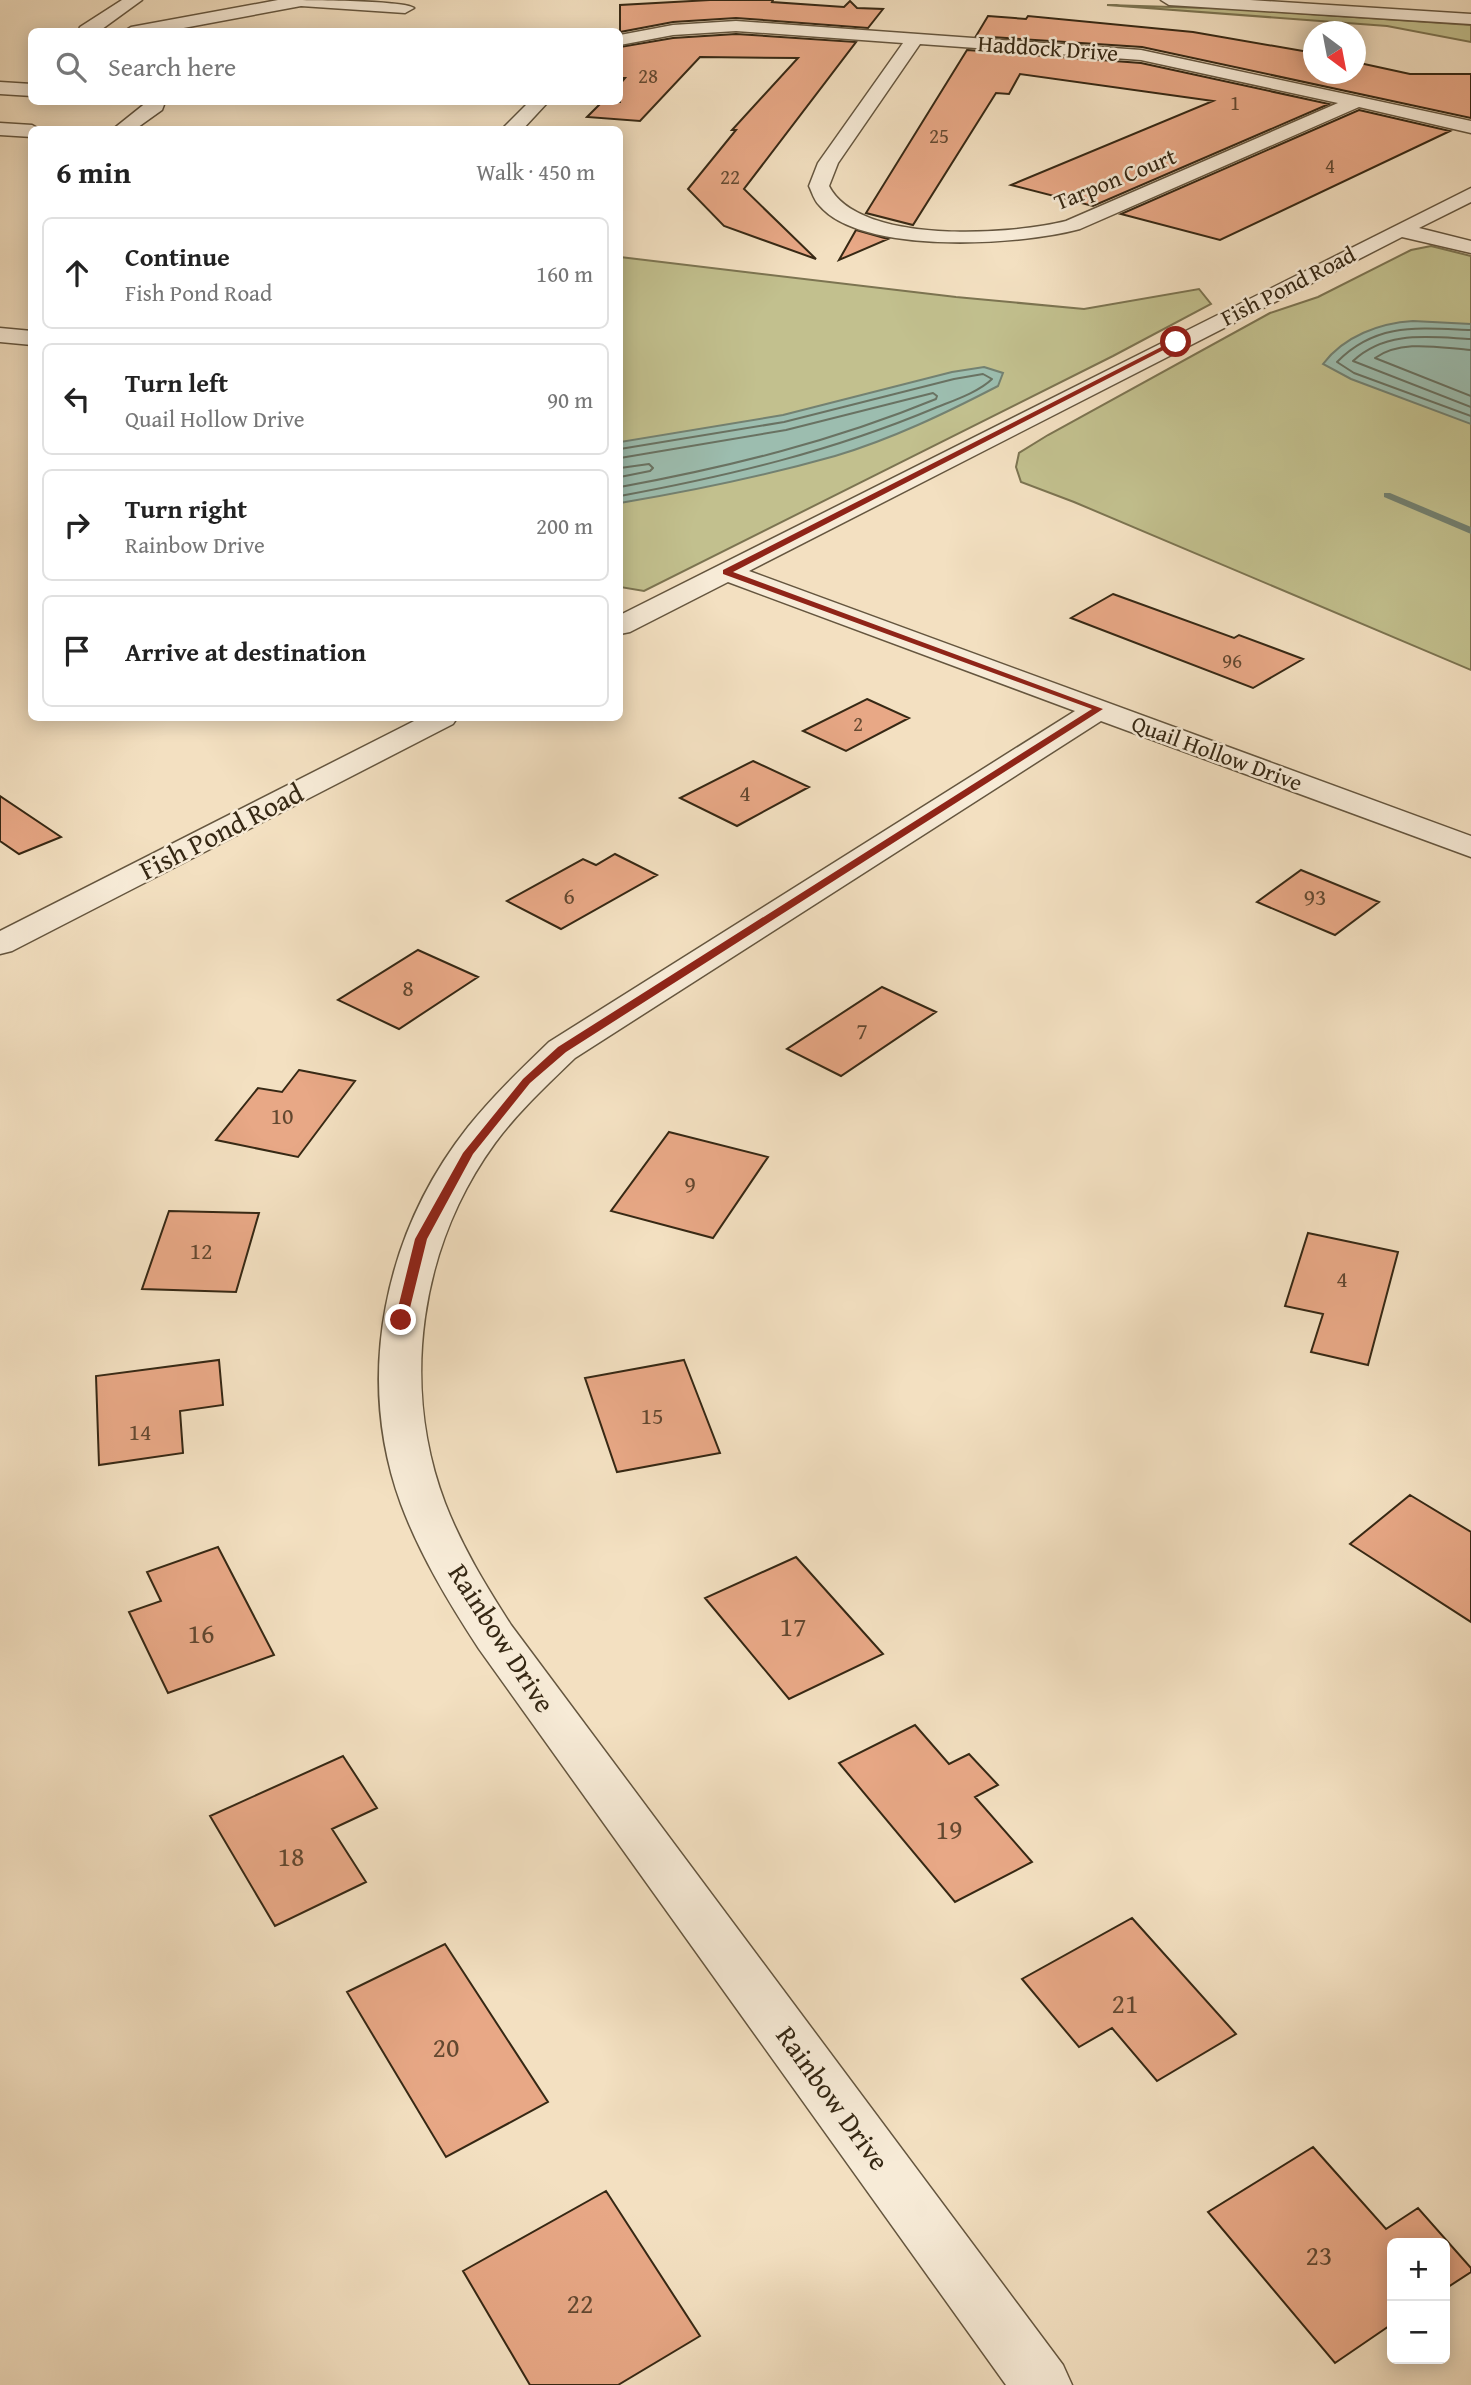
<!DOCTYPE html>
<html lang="en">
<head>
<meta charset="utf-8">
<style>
	body { margin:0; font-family:"Gentium Book Plus",serif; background:#f6f6f6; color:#222 }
	.controls { position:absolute; right:21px; bottom:21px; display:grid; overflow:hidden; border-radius:10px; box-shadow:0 4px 18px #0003 }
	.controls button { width:63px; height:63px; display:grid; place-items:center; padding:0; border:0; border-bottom:2px solid #e0e0e0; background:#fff; color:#222; font:35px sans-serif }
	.compass { position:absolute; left:1303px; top:21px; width:63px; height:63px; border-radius:50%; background:#fff; box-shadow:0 4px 18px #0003; rotate:148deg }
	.stop { position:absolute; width:21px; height:21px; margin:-16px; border:5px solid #8f2418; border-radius:50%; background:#fff }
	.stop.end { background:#8f2418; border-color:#fff; box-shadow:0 2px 7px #0008 }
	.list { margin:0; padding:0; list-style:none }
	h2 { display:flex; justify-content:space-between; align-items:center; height:91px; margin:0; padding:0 28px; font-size:30px }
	h2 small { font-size:23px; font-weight:400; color:#767676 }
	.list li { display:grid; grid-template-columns:46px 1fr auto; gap:21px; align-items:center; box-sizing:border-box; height:112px; margin:0 14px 14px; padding:0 14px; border:2px solid #e0e0e0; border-radius:10px }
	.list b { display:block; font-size:26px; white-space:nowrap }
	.list p { margin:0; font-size:23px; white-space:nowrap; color:#767676 }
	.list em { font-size:23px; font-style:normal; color:#767676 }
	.icon { flex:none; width:38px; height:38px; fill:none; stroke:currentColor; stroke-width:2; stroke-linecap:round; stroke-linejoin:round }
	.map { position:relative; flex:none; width:1471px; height:2385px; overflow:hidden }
	.search { position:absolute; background:#fff; box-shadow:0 4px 18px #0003; left:28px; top:28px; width:595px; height:77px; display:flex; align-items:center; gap:18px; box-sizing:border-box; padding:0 24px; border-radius:10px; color:#767676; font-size:26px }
	.panel { position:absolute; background:#fff; box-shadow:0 4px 18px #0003; left:28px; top:126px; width:595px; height:595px; border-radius:10px }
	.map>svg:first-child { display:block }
	.green { fill:#c2c08e; stroke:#7c7451; stroke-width:2 }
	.water { fill:#9cbdaf; stroke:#738171; stroke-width:2 }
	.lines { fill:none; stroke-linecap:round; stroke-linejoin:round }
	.shore { stroke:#697262; stroke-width:2 }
	.stream { fill:#738171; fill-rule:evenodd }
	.building { fill:#e8a886; stroke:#362814; stroke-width:2 }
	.minor-casing { stroke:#65563f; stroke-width:3 }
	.minor { fill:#f7ebd7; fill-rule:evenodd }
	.route { fill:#8f2418 }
	.labels { text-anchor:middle; stroke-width:5; stroke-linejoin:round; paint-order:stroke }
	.far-number-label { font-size:21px; fill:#624830 }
	.far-street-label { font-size:23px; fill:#362814; stroke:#f7ebd7 }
	.number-label { font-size:24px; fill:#624830 }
	.street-label { font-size:28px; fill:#362814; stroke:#f7ebd7 }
	.near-number-label { font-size:28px; fill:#624830 }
</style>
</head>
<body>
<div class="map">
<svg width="1471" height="2385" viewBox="0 0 1471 2385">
	<rect width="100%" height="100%" fill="#f3e0c1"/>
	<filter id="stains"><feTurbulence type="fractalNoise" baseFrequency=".00286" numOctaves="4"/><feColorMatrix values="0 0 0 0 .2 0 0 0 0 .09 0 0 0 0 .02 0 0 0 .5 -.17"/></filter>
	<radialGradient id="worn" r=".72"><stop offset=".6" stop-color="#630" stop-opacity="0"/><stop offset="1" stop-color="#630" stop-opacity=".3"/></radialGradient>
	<!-- green -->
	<path class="green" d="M1107,5L1237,9L1471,25V42L1387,26Z
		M1431,246L1471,256V670L1074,502L1021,482L1016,467L1019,453L1048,435L1270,313L1318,297L1411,250Z
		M620,257L956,297L1084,309L1199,289L1211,304L1113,356L644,591L620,587Z"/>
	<!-- water -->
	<path class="water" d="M1413,321L1471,324V424L1351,379L1323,364C1344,336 1380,323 1413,321Z
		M984,367L1003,373L998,386C946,413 892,439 835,456C764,476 692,491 620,503V442L783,415L952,372Z"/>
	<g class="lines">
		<!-- shore -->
		<path class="shore" d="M1471,330C1419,328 1376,322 1337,362L1354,373L1471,416
			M1471,339C1429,337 1386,330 1353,361L1471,407
			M1471,350C1440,348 1402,339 1375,358L1471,396
			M620,449L784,422L954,379L983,374L992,379C979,392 952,401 935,408C833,451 728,476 620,496
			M620,458L786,430L933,393L937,396L936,399C834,441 729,467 620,487
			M620,468L649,464L653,468L650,471L620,477"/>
		<!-- stream -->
		<path class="stream" d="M1384,493H1390L1471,527V534L1384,497Z"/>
	</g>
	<!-- building -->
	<path class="building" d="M710,0H773L772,2L844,7L850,1L857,8L883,9L868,28L736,18L673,22L620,32V5Z
		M988,16L1026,19L1028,16L1193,32L1303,51L1313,53V74H1355V62L1410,74H1471V118L1142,47L976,36Z
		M736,34L856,42L744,189L816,259L724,226L688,189L736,130H732L798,58L700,57L640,121L587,117L602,102H620V84L625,78H620V47L673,38Z
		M967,50L1141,63L1329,104L1093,206L1011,185L1213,101L1020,74L1009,94L996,93L913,225L866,213Z
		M1359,110L1450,131L1220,240L1121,214Z
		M856,230L888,239L839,260Z
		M1113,594L1234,638L1239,635L1303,659L1253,688L1071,618Z
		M867,699L909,718L846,751L803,731Z
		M753,761L809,787L737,826L680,798Z
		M0,796L61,837L19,854L0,841Z
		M615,854L657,875L561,929L507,901L583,859L596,865Z
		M1301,870L1379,902L1335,935L1257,902Z
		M418,950L478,977L399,1029L338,1000Z
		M882,987L936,1012L841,1076L787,1049Z
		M299,1070L355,1081L298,1157L216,1140L258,1088L282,1092Z
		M669,1132L768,1157L713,1238L611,1211Z
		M169,1211L259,1213L236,1292L142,1289Z
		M1308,1233L1398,1252L1368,1365L1311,1352L1323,1314L1285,1306Z
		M219,1360L223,1405L180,1411L183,1453L99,1465L96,1376Z
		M684,1360L720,1453L617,1472L585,1378Z
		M1410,1495L1471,1532V1622L1350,1544Z
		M218,1547L274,1655L168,1693L129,1612L161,1601L147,1572Z
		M796,1557L883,1654L789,1699L705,1598Z
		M915,1725L949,1764L969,1754L998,1785L975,1797L1032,1862L955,1902L839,1763Z
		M343,1756L377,1808L332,1829L366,1882L275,1926L210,1816Z
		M1132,1918L1236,2034L1157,2081L1112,2028L1079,2047L1022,1979Z
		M445,1944L548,2102L446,2157L347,1992Z
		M1313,2147L1386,2229L1418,2208L1471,2268V2272L1445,2289V2243H1392V2324L1335,2363L1208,2212Z
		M606,2191L700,2336L618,2385H530L463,2271Z"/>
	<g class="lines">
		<defs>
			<path id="minor" d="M122,0H142L98,32H78L80,27Z
				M278,0C300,0 403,0 414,8L405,13L301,6L162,32H123L131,27Z
				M1161,0H1250L1471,14V24L1169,5Z
				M736,21L1141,50L1471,121V133L1359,107L1080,229C1022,245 861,256 819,205C814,200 812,192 809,186L818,163L903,43L736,31L673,35L620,45V35L673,25ZM920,44L1141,60L1338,103L1066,221C1011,235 859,245 829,186L838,163Z
				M0,82L32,84V96L0,94Z
				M147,102H165L162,110L134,130H112Z
				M529,102H548L522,130H501Z
				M0,123L32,125L41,130H32V137L0,135Z
				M1471,188V202L1419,228L1471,241V253L1402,237L749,571L1471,836V857L1101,721L575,1058C547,1085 518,1112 495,1143C420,1246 400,1384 445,1503C462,1547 486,1586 511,1625L1063,2365L1072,2385H1006L479,1649C449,1603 420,1555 401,1504C354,1376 385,1232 468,1127C493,1096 521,1069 549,1042L1075,711L728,582L630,632L620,634V615Z
				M0,328L32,331V345L0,342Z
				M420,718H457L453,724L12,951L0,954V931Z"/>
		</defs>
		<!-- minor casing -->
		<use href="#minor" class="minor-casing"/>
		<!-- minor -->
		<use href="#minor" class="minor"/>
	</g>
	<!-- route -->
	<path class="route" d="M1173,341L1179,342L733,572L1103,709L566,1052L530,1083L473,1154L427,1239L407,1320L401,1324L397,1322L395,1320L415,1239L463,1153L523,1079L558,1047L1092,709L723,574V570Z"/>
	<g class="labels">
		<!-- far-number labels -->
		<g class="far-number-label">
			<text x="648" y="83">28</text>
			<text x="1235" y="110">1</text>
			<text x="939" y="143">25</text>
			<text x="1330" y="173">4</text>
			<text x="730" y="184">22</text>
			<text x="1232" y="668">96</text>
			<text x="858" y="731">2</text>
		</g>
		<!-- far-street labels -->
		<g class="far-street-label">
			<text transform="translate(1048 48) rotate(4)" y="8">Haddock Drive</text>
			<text transform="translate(1115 179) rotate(-22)" y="8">Tarpon Court</text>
			<text transform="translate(1288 286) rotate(-27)" y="8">Fish Pond Road</text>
			<text transform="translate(1217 753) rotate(20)" y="8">Quail Hollow Drive</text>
		</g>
		<!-- number labels -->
		<g class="number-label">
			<text x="745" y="801">4</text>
			<text x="569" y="904">6</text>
			<text x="1315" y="905">93</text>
			<text x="408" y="996">8</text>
			<text x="862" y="1039">7</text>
			<text x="282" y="1124">10</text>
			<text x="690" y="1192">9</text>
			<text x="201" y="1259">12</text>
			<text x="1342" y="1287">4</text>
			<text x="652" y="1424">15</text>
			<text x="140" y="1440">14</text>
		</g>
		<!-- street labels -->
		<g class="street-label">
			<text transform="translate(221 831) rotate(-27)" y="10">Fish Pond Road</text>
			<text transform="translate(502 1638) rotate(57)" y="10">Rainbow Drive</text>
			<text transform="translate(833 2098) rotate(54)" y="10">Rainbow Drive</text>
		</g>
		<!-- near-number labels -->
		<g class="near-number-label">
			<text x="793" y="1636">17</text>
			<text x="201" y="1643">16</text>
			<text x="949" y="1839">19</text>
			<text x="291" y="1866">18</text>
			<text x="1125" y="2013">21</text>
			<text x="446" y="2057">20</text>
			<text x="1319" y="2265">23</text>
			<text x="580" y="2313">22</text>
		</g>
	</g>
	<rect width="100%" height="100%" filter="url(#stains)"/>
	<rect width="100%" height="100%" fill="url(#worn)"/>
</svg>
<div class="controls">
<button>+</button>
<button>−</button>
</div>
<svg class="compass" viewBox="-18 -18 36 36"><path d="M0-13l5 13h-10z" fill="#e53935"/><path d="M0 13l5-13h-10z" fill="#767676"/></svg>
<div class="stop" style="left:1176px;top:342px"></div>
<div class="stop end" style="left:401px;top:1320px"></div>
<div class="search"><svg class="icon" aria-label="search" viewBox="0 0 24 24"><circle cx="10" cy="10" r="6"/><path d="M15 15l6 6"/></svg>Search here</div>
<section class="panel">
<h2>6 min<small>Walk · 450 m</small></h2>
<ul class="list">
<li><svg class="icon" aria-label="ahead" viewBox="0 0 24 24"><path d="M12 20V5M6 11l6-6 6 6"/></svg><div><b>Continue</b><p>Fish Pond Road</p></div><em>160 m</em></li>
<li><svg class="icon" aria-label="left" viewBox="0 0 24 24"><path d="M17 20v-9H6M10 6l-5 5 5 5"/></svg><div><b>Turn left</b><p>Quail Hollow Drive</p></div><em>90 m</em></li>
<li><svg class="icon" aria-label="right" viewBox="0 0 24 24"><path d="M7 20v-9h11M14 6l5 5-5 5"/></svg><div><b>Turn right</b><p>Rainbow Drive</p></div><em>200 m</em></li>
<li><svg class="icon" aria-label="arrive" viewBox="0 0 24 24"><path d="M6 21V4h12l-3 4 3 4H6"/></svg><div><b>Arrive at destination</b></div></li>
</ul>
</section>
</div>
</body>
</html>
